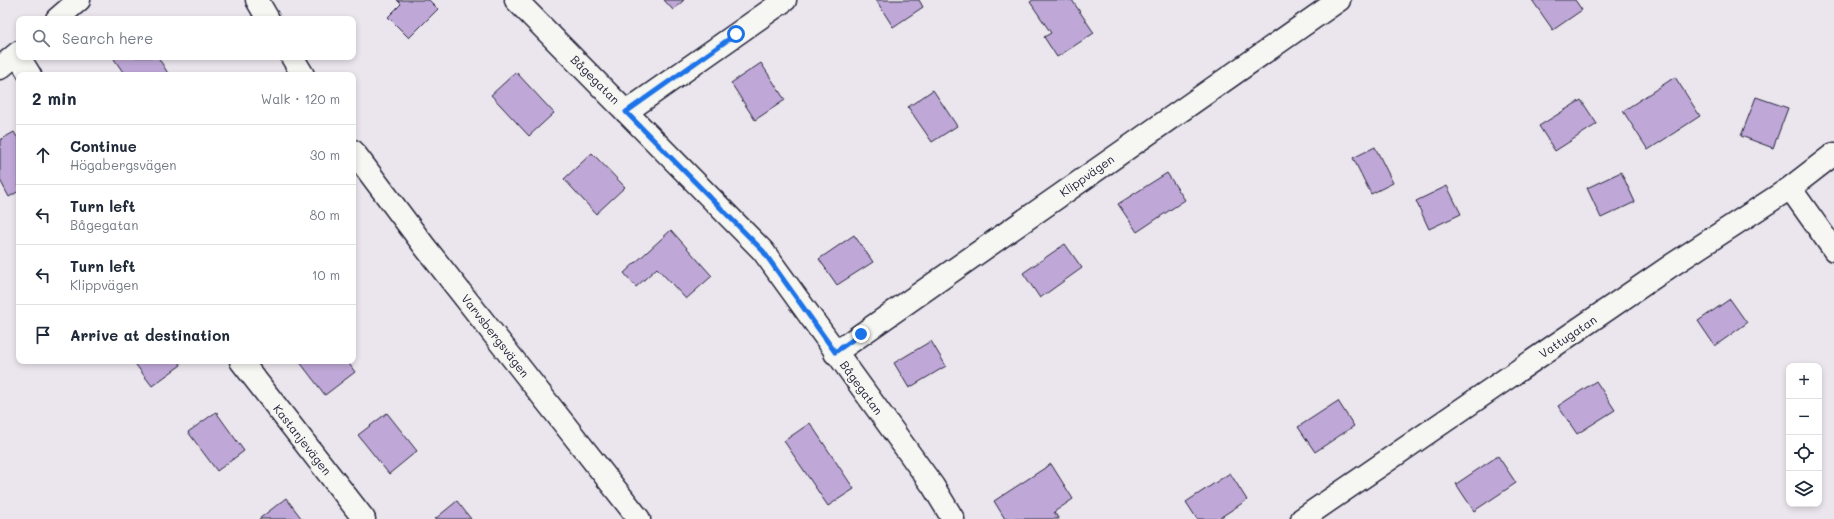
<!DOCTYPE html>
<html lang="en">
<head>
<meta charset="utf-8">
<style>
	body { margin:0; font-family:Mali,sans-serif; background:#f6f6f7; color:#1f2937 }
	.controls { position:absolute; right:12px; bottom:12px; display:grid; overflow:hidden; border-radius:8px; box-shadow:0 2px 6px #0003 }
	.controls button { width:36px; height:36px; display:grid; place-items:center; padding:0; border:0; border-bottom:1px solid #e0e1e3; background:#fff; color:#1f2937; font:20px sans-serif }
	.stop { position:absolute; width:12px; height:12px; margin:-9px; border:3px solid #1a73e8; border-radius:50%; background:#fff }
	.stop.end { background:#1a73e8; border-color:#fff; box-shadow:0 1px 4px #0008 }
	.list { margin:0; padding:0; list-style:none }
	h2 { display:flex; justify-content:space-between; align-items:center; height:52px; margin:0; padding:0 16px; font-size:17px }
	h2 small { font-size:13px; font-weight:400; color:#747a83 }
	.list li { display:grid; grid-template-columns:26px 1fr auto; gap:12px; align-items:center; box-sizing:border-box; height:60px; padding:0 16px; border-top:1px solid #e0e1e3 }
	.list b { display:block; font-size:15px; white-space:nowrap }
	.list p { margin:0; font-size:13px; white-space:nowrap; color:#747a83 }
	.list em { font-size:13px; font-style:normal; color:#747a83 }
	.icon { flex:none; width:22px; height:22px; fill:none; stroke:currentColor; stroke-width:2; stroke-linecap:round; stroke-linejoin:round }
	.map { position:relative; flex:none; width:1834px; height:519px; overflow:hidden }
	.search { position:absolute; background:#fff; box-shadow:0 2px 6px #0003; left:16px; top:16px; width:340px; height:44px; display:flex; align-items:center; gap:10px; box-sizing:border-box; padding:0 14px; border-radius:8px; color:#747a83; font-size:15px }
	.panel { position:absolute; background:#fff; box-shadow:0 2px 6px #0003; left:16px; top:72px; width:340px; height:292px; border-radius:8px }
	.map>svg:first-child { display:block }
	.building { fill:#bfa8d7; stroke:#22223b }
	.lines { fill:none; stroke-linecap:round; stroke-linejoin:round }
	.minor-casing { stroke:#22223b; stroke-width:25 }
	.minor { stroke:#f6f6f2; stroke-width:22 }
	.route { stroke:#1a73e8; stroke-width:5 }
	.labels { text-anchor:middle; stroke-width:4; stroke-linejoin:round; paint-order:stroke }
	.street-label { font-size:12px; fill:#22223b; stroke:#f6f6f2 }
</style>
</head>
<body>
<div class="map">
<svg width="1834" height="519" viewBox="0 0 1834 519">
	<rect width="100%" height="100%" fill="#ebe6ed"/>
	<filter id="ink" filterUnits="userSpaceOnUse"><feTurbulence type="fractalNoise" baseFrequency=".025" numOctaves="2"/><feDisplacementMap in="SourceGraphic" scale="8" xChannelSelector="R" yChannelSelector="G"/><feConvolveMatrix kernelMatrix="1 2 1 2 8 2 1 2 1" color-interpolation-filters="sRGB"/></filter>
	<g filter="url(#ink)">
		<!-- building -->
		<path class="building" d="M397,0H429L438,9L409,38L388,17L401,4Z
			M664,0H684L673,10Z
			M876,0H919L923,7L893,27Z
			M1033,0H1072L1094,33L1057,57L1044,37L1051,33L1030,2Z
			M1532,0H1575L1582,10L1553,30Z
			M117,57H158L169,75H125L114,59Z
			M761,63L785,100L755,120L731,83Z
			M516,72L554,113L529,136L491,95Z
			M1675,77L1700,116L1648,150L1623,111Z
			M933,90L957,126L932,142L908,107Z
			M1756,97L1788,108L1773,148L1741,136Z
			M1581,100L1597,124L1555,151L1539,126Z
			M14,132L19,140V191L9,197L0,180V140Z
			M1375,147L1393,183L1371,194L1353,158Z
			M592,153L625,187L596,214L564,179Z
			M1621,172L1635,202L1601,218L1587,188Z
			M1167,173L1185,200L1137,232L1118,204Z
			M1447,186L1461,214L1429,229L1416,201Z
			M671,230L712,276L686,299L657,268L636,287L624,273Z
			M854,235L873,262L837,285L819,259Z
			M1065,244L1082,268L1040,298L1023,273Z
			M1730,299L1747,323L1715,346L1698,321Z
			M931,341L946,366L909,388L894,363Z
			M133,361H178L181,365L152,386Z
			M299,361H347L355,372L325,395Z
			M1596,381L1615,410L1577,434L1558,406Z
			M1338,401L1354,426L1315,452L1298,427Z
			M216,412L244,451L217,471L188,432Z
			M387,413L417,451L389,474L358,435Z
			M810,423L854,489L828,506L784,441Z
			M1498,456L1516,483L1474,511L1456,484Z
			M1051,464L1073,499L1054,512L1059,519H1005L994,501Z
			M1230,473L1247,500L1218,519H1197L1186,502Z
			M286,498L302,519H259Z
			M457,501L471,519H435Z"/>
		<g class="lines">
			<defs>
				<path id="minor" d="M257,0L268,19
					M516,0L763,251L933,486L953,519
					M57,19L79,0
					M17,54L30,75
					M292,57L303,75
					M0,68L19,52
					M626,112L785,0
					M353,151L425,247L639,519
					M1790,188L1834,250
					M835,353L1339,0
					M241,361L364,519
					M1302,519L1672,265L1790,188L1834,154"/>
			</defs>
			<!-- minor casing -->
			<use href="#minor" class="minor-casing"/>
			<!-- minor -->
			<use href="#minor" class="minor"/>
		</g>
	</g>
	<g class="lines" filter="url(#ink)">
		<!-- route -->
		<path class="route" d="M736,34L626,112L763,251L835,352L861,334"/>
	</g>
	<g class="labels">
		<!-- street labels -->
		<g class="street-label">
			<text transform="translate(595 80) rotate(45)" y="4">Bågegatan</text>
			<text transform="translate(1087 176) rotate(-35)" y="4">Klippvägen</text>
			<text transform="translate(495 336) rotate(52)" y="4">Varvsbergsvägen</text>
			<text transform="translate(1568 337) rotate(-34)" y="4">Vattugatan</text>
			<text transform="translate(861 388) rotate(54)" y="4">Bågegatan</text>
			<text transform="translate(302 440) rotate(52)" y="4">Kastanjevägen</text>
		</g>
	</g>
</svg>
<div class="controls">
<button>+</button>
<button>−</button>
<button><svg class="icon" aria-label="locate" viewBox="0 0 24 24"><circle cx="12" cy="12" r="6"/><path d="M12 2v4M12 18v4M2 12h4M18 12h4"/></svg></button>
<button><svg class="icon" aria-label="layers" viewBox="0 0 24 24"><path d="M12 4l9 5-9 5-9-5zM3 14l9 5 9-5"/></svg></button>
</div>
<div class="stop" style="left:736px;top:34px"></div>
<div class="stop end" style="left:861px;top:334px"></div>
<div class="search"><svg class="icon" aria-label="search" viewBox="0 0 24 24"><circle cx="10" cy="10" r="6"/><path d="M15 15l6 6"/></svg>Search here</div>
<section class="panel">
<h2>2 min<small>Walk · 120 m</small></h2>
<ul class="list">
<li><svg class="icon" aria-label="ahead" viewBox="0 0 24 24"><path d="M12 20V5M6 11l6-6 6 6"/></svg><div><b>Continue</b><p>Högabergsvägen</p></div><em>30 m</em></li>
<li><svg class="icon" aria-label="left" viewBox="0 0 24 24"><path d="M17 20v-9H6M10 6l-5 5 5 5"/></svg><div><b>Turn left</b><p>Bågegatan</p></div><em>80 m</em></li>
<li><svg class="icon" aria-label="left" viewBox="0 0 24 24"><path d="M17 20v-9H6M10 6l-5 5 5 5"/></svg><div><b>Turn left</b><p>Klippvägen</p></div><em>10 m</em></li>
<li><svg class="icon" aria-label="arrive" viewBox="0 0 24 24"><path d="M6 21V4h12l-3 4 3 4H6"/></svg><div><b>Arrive at destination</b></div></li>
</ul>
</section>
</div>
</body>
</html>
